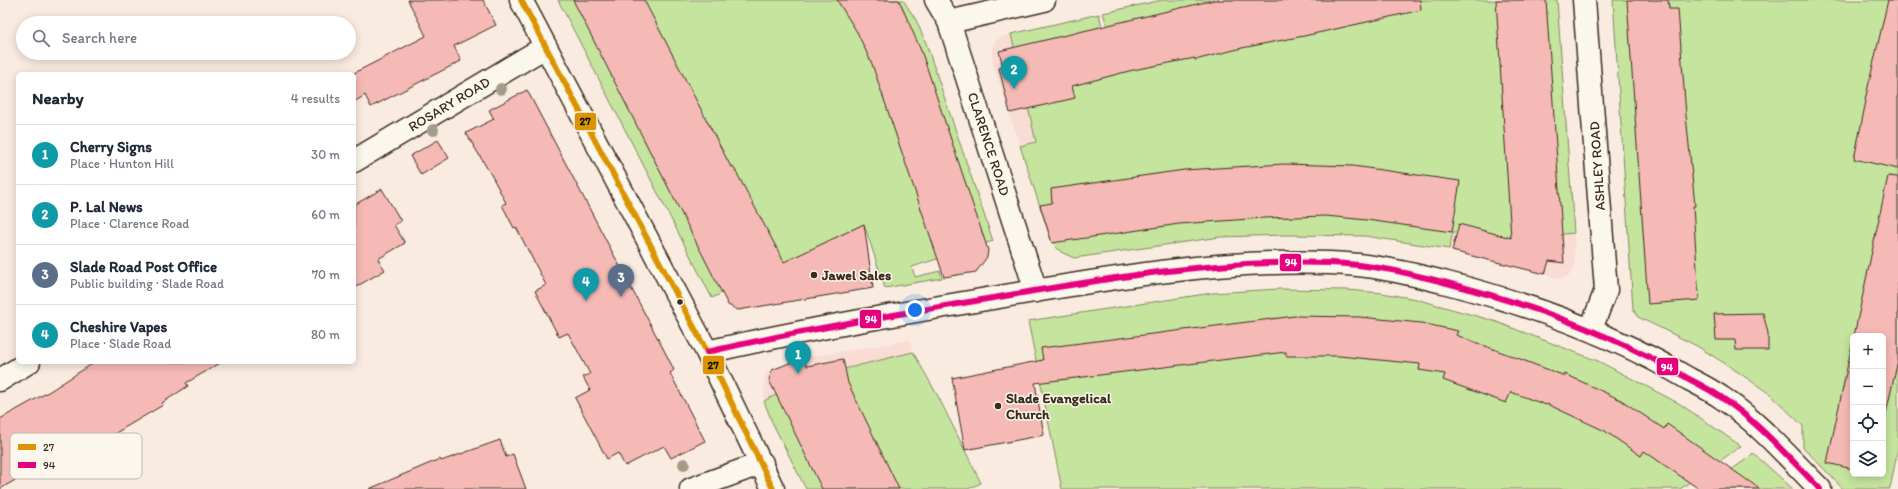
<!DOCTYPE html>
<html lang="en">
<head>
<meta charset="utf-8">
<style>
	body { margin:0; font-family:Itim,sans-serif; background:#f6f6f7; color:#1f2937 }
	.controls { position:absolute; right:12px; bottom:12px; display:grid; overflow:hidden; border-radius:6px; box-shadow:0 2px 10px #0003 }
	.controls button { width:36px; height:36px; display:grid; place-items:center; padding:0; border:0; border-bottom:1px solid #e0e1e3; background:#fff; color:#1f2937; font:20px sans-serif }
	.you { position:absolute; left:915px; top:310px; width:14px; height:14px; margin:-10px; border:3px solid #fff; border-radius:50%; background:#1a73e8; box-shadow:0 0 0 6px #1a73e833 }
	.badge { display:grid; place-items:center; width:26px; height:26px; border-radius:50%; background:#3b2a1e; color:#fff; font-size:13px; font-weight:700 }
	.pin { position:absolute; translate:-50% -33px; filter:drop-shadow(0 1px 2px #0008) }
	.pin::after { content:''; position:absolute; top:21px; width:14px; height:12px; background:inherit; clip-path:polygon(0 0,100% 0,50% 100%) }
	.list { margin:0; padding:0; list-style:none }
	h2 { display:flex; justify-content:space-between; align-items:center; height:52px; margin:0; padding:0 16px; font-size:17px }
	h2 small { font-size:13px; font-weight:400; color:#747a83 }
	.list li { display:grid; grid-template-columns:26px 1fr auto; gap:12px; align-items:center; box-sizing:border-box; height:60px; padding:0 16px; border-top:1px solid #e0e1e3 }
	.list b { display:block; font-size:15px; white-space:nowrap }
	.list p { margin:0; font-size:13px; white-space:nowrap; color:#747a83 }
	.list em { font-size:13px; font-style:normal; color:#747a83 }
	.icon { flex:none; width:22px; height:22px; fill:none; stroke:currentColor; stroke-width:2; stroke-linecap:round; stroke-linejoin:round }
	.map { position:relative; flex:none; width:1898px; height:489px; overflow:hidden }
	.search { position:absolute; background:#fff; box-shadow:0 2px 10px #0003; left:16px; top:16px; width:340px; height:44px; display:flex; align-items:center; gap:10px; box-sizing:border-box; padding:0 14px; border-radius:22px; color:#747a83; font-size:15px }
	.panel { position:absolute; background:#fff; box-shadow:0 2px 10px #0003; left:16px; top:72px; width:340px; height:292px; border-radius:6px }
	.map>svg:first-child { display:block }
	.built { fill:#f9dcd4 }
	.green { fill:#c5e59e; stroke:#80885e; fill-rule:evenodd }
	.building { fill:#f6bab6; stroke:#3b2a1e }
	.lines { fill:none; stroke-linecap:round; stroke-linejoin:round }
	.street-casing { stroke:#3b2a1e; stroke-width:25 }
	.secondary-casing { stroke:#3b2a1e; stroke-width:25 }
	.street { stroke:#fbf7ec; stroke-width:22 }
	.secondary { stroke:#fbf7ec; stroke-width:22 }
	.bus-1-casing { stroke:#fbf7ec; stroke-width:9 }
	.bus-2-casing { stroke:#fbf7ec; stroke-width:9 }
	.bus-1 { stroke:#db9304; stroke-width:6 }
	.bus-2 { stroke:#e5007d; stroke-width:6 }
	.tree { fill:#a49b87 }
	.poi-dot { fill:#3b2a1e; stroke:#fbf7ec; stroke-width:1.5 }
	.labels { text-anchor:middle; stroke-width:3; stroke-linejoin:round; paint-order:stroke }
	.street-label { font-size:14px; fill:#3b2a1e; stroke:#fbf7ec }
	.poi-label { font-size:14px; font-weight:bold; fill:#3b2a1e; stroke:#fbf7ec; text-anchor:start }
	.key { fill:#fbf7ec; stroke:#c1baae; stroke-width:1 }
	.key-label { font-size:11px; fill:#3b2a1e }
	.line-badge { stroke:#fbf7ec; stroke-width:1.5 }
	.badge-label { font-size:11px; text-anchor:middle; font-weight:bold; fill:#fff }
	.pale-badge-label { font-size:11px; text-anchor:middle; font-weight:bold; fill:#111 }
</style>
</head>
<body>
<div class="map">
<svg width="1898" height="489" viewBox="0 0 1898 489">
	<rect width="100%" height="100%" fill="#faebe1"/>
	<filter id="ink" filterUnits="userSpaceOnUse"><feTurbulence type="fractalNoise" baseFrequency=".025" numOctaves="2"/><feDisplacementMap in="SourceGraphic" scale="8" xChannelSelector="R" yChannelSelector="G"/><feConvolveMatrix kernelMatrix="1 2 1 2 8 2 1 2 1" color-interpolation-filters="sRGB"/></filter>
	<g filter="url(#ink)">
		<!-- built -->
		<path class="built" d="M1011,34L1037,143L1020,146L992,62L993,48L995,41L1001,37Z
			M1453,232H1488L1501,235L1510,242L1511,235L1522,238L1574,233L1575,262L1574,269L1568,276L1561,279L1452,251L1449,249Z
			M910,340L913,352L812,377L764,401L765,373L802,358Z"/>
		<!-- green -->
		<path class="green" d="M558,0H903L916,20L926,43L993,241L912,267L915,277L940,271L942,278L885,288L864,224L712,298Z
			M1162,0H1557L1574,233L1522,238L1511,235L1510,243C1490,226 1477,234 1453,232L1449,249L1365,236L1285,235L1220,237L1074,258L1061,252L1052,243L1020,146L1036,142L1011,34L1099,14L1110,62L1107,26L1103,13Z
			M1613,0H1898V448L1890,489H1843L1803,447V426L1770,394L1732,368L1697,346L1638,317L1633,309ZM1853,336H1883V474H1853Z
			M1279,289L1347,290L1382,293L1416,299L1494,321L1598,361L1680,404L1741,446L1680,489H1062L1028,321L1212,293Z
			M913,352L939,398L981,483L968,489H806L772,422L764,401L812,377Z
			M1753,453L1793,489H1704L1748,458Z"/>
		<!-- building -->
		<path class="building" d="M408,0H483L496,25L454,46L461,61L371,107L365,95L354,102V73L426,36Z
			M573,0H644L731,167L733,166L784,262L864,224L873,288L738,310L728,305Z
			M837,0H899L922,53L988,250L987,257L976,272L944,277L872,64L857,32Z
			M1214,0H1420L1421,10L1304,36L1242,48L1195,60V58L1133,70L1072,86L1075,98L1010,113L999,68L1003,67L999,51Z
			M1496,0H1546L1564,263L1549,261L1545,274L1452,251L1459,224L1511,238Z
			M1627,0H1668L1669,9H1678L1686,115L1695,206H1693L1699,300L1648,304Z
			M1888,0H1898V169L1854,159L1866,101L1865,100Z
			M527,90L666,354L674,370L670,373L705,441L671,458L664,446L625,466L618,453L607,459L575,398L590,390L583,377L590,374L568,333L559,337L535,291L546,285L516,227L514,228L502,205L506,203L493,178L466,133L494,119L489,110Z
			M438,140L449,158L421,175L410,156Z
			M1284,164L1353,166L1460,181L1452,232L1367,220L1326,216L1264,218L1179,224L1052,243L1040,205L1052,203L1051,189L1184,170Z
			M1888,176L1898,177V360L1883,426V336H1854Z
			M382,189L401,221L394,225L405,243L378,259L385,270L354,288V205Z
			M1763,313L1768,333V350H1736L1735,340H1716L1714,314Z
			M1295,316L1360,317L1421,323L1458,331L1456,335L1565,376V374L1621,400L1664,429L1667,424L1760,489H1699L1644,451L1641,456L1605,431L1547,404L1546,405L1511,392L1506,403L1443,380L1445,374L1419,370L1420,364L1339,356H1286V352L1035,383L1044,435L965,450L952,378L1043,360L1041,348Z
			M1853,340V469L1827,463Z
			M802,358L807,366L843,359L848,383L899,489H822L769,380L772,370Z
			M95,362H222L186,383L188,386L162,403L163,405L92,447L86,438L0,489V419L50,391Z
			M500,440L506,457L513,454L526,489H369L440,459L441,461Z"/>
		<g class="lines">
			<defs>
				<path id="street" d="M936,0L949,22L1036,291
					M1584,0L1606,290L1591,329
					M949,22L1044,0
					M354,161L545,47
					M707,352C802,330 898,314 993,298C1104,279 1217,259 1330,263C1370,264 1408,273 1447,283C1532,305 1613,334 1689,379C1701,385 1714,392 1725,400C1760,424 1790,459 1820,489
					M0,380L29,362
					M691,489L762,463"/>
				<path id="secondary" d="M521,0L707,352L773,489"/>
			</defs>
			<!-- street casing -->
			<use href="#street" class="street-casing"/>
			<!-- secondary casing -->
			<use href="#secondary" class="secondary-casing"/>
			<!-- street -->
			<use href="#street" class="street"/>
			<!-- secondary -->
			<use href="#secondary" class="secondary"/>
			<defs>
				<path id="bus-1" d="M521,0L707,352L773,489"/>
				<path id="bus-2" d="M707,352C802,330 898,314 993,298C1104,279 1217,259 1330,263C1370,264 1408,273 1447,283C1532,305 1613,334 1689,379C1701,385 1714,392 1725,400C1760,424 1790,459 1820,489"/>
			</defs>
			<!-- bus-1 casing -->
			<use href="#bus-1" class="bus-1-casing"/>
			<!-- bus-2 casing -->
			<use href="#bus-2" class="bus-2-casing"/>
			<!-- bus-1 -->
			<use href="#bus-1" class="bus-1"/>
			<!-- bus-2 -->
			<use href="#bus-2" class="bus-2"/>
		</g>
		<!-- trees -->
		<g class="tree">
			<circle cx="501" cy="89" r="6"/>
			<circle cx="433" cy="130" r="6"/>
			<circle cx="684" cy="464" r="6"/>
		</g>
	</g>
	<!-- markers -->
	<g class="poi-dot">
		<circle cx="814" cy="275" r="4"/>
		<circle cx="680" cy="302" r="3.5"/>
		<circle cx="998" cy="406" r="4"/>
	</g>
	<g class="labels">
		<!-- street labels -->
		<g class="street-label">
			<text transform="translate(449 104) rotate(-31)" y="5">ROSARY ROAD</text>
			<text transform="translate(989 144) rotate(72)" y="5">CLARENCE ROAD</text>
			<text transform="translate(1597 166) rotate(-94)" y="5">ASHLEY ROAD</text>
		</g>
		<!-- poi labels -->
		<g class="poi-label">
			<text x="822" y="280">Jawel Sales</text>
			<text x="1006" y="403">Slade Evangelical<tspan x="1006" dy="16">Church</tspan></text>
		</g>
	</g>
	<!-- legend -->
	<rect x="10" y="433" width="132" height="46" rx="6" class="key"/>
	<rect x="18" y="444" width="18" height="6" fill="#db9304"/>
	<rect x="18" y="462" width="18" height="6" fill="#e5007d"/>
	<g class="key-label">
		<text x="43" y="451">27</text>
		<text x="43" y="469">94</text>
	</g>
	<g class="line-badge">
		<rect x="574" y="112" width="23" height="19" rx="4" fill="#db9304"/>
		<rect x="1279" y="253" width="23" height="19" rx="4" fill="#e5007d"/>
		<rect x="859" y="309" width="23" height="20" rx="4" fill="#e5007d"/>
		<rect x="702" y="355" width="23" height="20" rx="4" fill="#db9304"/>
		<rect x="1656" y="357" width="23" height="19" rx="4" fill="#e5007d"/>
	</g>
	<g class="badge-label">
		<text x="1291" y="266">94</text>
		<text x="871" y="323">94</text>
		<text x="1667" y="371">94</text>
	</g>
	<g class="pale-badge-label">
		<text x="585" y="125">27</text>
		<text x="713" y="369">27</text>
	</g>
</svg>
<div class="controls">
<button>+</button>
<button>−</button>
<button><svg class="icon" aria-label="locate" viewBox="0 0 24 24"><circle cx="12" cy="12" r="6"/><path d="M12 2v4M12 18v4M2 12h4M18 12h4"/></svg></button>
<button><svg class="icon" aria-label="layers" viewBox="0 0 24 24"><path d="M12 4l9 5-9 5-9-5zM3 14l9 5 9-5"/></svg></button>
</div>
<div class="you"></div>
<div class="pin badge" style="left:798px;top:374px;background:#0f9aa8">1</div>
<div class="pin badge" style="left:1014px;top:89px;background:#0f9aa8">2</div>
<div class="pin badge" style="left:621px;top:297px;background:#5c6f8a">3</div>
<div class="pin badge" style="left:586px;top:301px;background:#0f9aa8">4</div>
<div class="search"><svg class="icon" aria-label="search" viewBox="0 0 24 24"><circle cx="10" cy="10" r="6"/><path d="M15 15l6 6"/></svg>Search here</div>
<section class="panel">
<h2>Nearby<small>4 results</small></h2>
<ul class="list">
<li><span class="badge" style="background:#0f9aa8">1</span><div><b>Cherry Signs</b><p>Place · Hunton Hill</p></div><em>30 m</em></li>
<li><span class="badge" style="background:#0f9aa8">2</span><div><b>P. Lal News</b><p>Place · Clarence Road</p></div><em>60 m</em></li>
<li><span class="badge" style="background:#5c6f8a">3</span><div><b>Slade Road Post Office</b><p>Public building · Slade Road</p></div><em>70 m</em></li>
<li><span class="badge" style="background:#0f9aa8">4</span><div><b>Cheshire Vapes</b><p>Place · Slade Road</p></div><em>80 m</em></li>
</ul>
</section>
</div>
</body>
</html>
